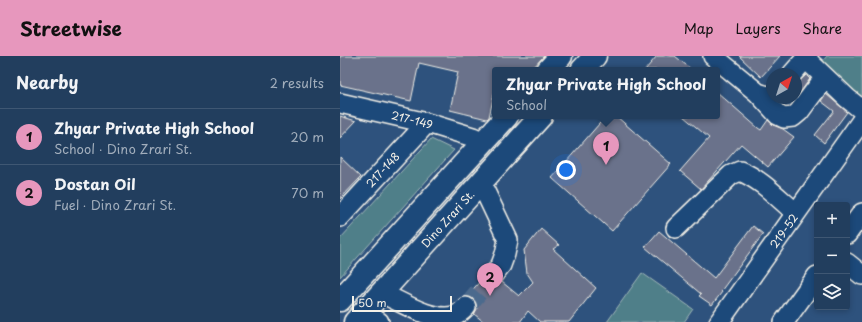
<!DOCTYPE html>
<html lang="en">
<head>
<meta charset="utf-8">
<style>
	body { margin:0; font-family:"Playpen Sans",sans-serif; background:#2e4967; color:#f1f3f6 }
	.controls { position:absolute; right:12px; bottom:12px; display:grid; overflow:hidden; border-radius:4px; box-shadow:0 2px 6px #0003 }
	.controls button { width:36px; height:36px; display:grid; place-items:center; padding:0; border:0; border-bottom:1px solid #3f5773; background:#223e5e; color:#f1f3f6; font:20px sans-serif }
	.compass { position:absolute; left:426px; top:12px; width:36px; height:36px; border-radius:50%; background:#223e5e; box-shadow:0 2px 6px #0003; rotate:39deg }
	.scale { position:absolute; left:12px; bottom:10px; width:100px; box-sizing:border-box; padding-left:4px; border:2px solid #f4f1e8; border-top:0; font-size:11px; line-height:14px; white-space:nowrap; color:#f4f1e8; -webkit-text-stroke:3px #1f4a7a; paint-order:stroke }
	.you { position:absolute; left:226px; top:114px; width:14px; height:14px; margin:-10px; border:3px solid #fff; border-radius:50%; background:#1a73e8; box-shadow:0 0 0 6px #1a73e833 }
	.badge { display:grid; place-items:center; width:26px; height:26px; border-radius:50%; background:#e797bd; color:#111; font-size:13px; font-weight:700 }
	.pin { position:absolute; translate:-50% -33px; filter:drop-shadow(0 1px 2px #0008) }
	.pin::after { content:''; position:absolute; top:21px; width:14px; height:12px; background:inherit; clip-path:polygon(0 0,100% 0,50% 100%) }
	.popup { position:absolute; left:152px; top:11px; width:228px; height:52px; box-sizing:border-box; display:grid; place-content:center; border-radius:4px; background:#223e5e; filter:drop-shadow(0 1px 3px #0005); font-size:13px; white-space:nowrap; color:#a2aebc }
	.popup b { font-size:15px; color:#f1f3f6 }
	.popup::after { content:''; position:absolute; left:50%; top:100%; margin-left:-8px; border:8px solid transparent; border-top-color:#223e5e }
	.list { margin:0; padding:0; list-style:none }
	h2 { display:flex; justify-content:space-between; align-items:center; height:52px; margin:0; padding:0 16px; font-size:17px }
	h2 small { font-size:13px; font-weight:400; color:#a2aebc }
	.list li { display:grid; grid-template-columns:26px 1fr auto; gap:12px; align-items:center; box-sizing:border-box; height:56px; padding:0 16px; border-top:1px solid #3f5773 }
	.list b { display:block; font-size:15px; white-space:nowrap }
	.list p { margin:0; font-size:13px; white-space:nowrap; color:#a2aebc }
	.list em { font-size:13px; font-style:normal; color:#a2aebc }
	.icon { flex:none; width:22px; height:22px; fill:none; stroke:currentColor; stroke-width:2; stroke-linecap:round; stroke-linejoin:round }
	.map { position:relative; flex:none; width:522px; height:266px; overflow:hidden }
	header { display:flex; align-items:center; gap:24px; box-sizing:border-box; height:56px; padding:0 20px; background:#e797bd; color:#111 }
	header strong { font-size:19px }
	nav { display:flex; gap:22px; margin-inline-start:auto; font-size:14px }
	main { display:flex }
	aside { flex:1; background:#223e5e }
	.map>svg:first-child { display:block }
	.green { fill:#4f7f89; stroke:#a2b8b8 }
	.building { fill:#6a728b; stroke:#f4f1e8 }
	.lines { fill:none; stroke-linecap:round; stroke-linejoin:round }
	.minor-tunnel { stroke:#4c6a8d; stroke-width:19; stroke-dasharray:19 10; stroke-linecap:butt }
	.minor-casing { stroke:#f4f1e8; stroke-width:22 }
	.major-casing { stroke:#f4f1e8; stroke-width:25 }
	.minor { stroke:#1f4a7a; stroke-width:19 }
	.major { stroke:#1f4a7a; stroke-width:22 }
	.labels { text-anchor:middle; stroke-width:3; stroke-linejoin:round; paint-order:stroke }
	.street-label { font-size:11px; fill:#f4f1e8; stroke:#1f4a7a }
</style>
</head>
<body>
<header>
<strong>Streetwise</strong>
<nav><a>Map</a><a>Layers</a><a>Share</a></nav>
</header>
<main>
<aside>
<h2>Nearby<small>2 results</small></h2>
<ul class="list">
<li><span class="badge">1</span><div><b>Zhyar Private High School</b><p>School · Dino Zrari St.</p></div><em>20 m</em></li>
<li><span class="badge">2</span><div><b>Dostan Oil</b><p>Fuel · Dino Zrari St.</p></div><em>70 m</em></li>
</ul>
</aside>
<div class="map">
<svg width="522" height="266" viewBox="0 0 522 266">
	<rect width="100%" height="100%" fill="#2e527d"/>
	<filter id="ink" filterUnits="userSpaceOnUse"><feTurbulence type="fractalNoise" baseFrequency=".025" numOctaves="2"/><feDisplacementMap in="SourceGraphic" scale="8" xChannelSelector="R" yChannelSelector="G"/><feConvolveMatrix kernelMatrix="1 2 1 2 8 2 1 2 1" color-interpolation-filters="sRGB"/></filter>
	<g filter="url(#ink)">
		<!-- green -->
		<path class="green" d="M487,0H522V43L481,7Z
			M91,83L114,94L0,221V183Z
			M302,217L353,253L344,266H267Z"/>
		<!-- building -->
		<path class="building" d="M0,0H204L191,14H155V34L149,61L147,63L110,54L118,16L79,7L71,45L0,29Z
			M317,0H335L352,14H305Z
			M399,0H440L421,21Z
			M466,19L470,23L456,42V28Z
			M377,36L418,72L421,74L428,64L433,69L443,73L454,81L428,111L401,88L361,133L340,115L369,82L343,60H377Z
			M486,38L507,56L484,87L475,79L494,55L481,45Z
			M0,60L16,65L0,82Z
			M266,60H276L331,108L272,175L212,122Z
			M0,101L21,121L0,143Z
			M413,170L423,178L381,235L382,236L372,249L359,240L361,238L305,191L319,175L374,222Z
			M201,173L219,189L213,193L256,232L229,266H200L188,255L180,266H144L134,258L137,253V249L134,244L127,240L143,222L146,227L151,230L157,229L162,226L179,240L193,226L187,217L184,194Z"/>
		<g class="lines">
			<!-- minor-tunnel -->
			<path class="minor-tunnel" d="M126,251L153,219"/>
			<defs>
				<path id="minor" d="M373,0L418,37L428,40L431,39
					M466,3L507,42L522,54
					M452,18L468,0
					M418,37L438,59L444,62L453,61L459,56L485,21
					M0,47L87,67L133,81L143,86
					M141,127L168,184L165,198L161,209L153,219
					M0,161L87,67
					M336,172L391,119L400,115C422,124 438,142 456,157
					M507,178L522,157
					M507,207L522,219
					M41,237C62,246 91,266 114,260C118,259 123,254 126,251
					M24,257L39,266
					M379,266L522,64
					M444,266L477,220"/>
				<path id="major" d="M208,14L221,0
					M242,14L255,0
					M0,244L167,60
					M15,266L201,60"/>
			</defs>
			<!-- minor casing -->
			<use href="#minor" class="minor-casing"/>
			<!-- major casing -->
			<use href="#major" class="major-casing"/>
			<!-- minor -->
			<use href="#minor" class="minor"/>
			<!-- major -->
			<use href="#major" class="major"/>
		</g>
	</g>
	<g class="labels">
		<!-- street labels -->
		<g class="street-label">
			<text transform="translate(72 64) rotate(14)" y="4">217-149</text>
			<text transform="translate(43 114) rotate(-47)" y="4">217-148</text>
			<text transform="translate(108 163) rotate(-48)" y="4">Dino Zrari St.</text>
			<text transform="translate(444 175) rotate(-55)" y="4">219-52</text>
		</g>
	</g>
</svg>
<div class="controls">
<button>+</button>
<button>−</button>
<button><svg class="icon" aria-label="layers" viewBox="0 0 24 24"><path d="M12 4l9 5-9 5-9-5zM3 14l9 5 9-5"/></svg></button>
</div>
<svg class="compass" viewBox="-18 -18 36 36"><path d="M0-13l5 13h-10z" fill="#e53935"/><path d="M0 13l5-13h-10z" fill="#a2aebc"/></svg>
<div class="scale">50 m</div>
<div class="you"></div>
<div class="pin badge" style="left:266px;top:109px">1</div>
<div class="popup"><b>Zhyar Private High School</b>School</div>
<div class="pin badge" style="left:150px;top:240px">2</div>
</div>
</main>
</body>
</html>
